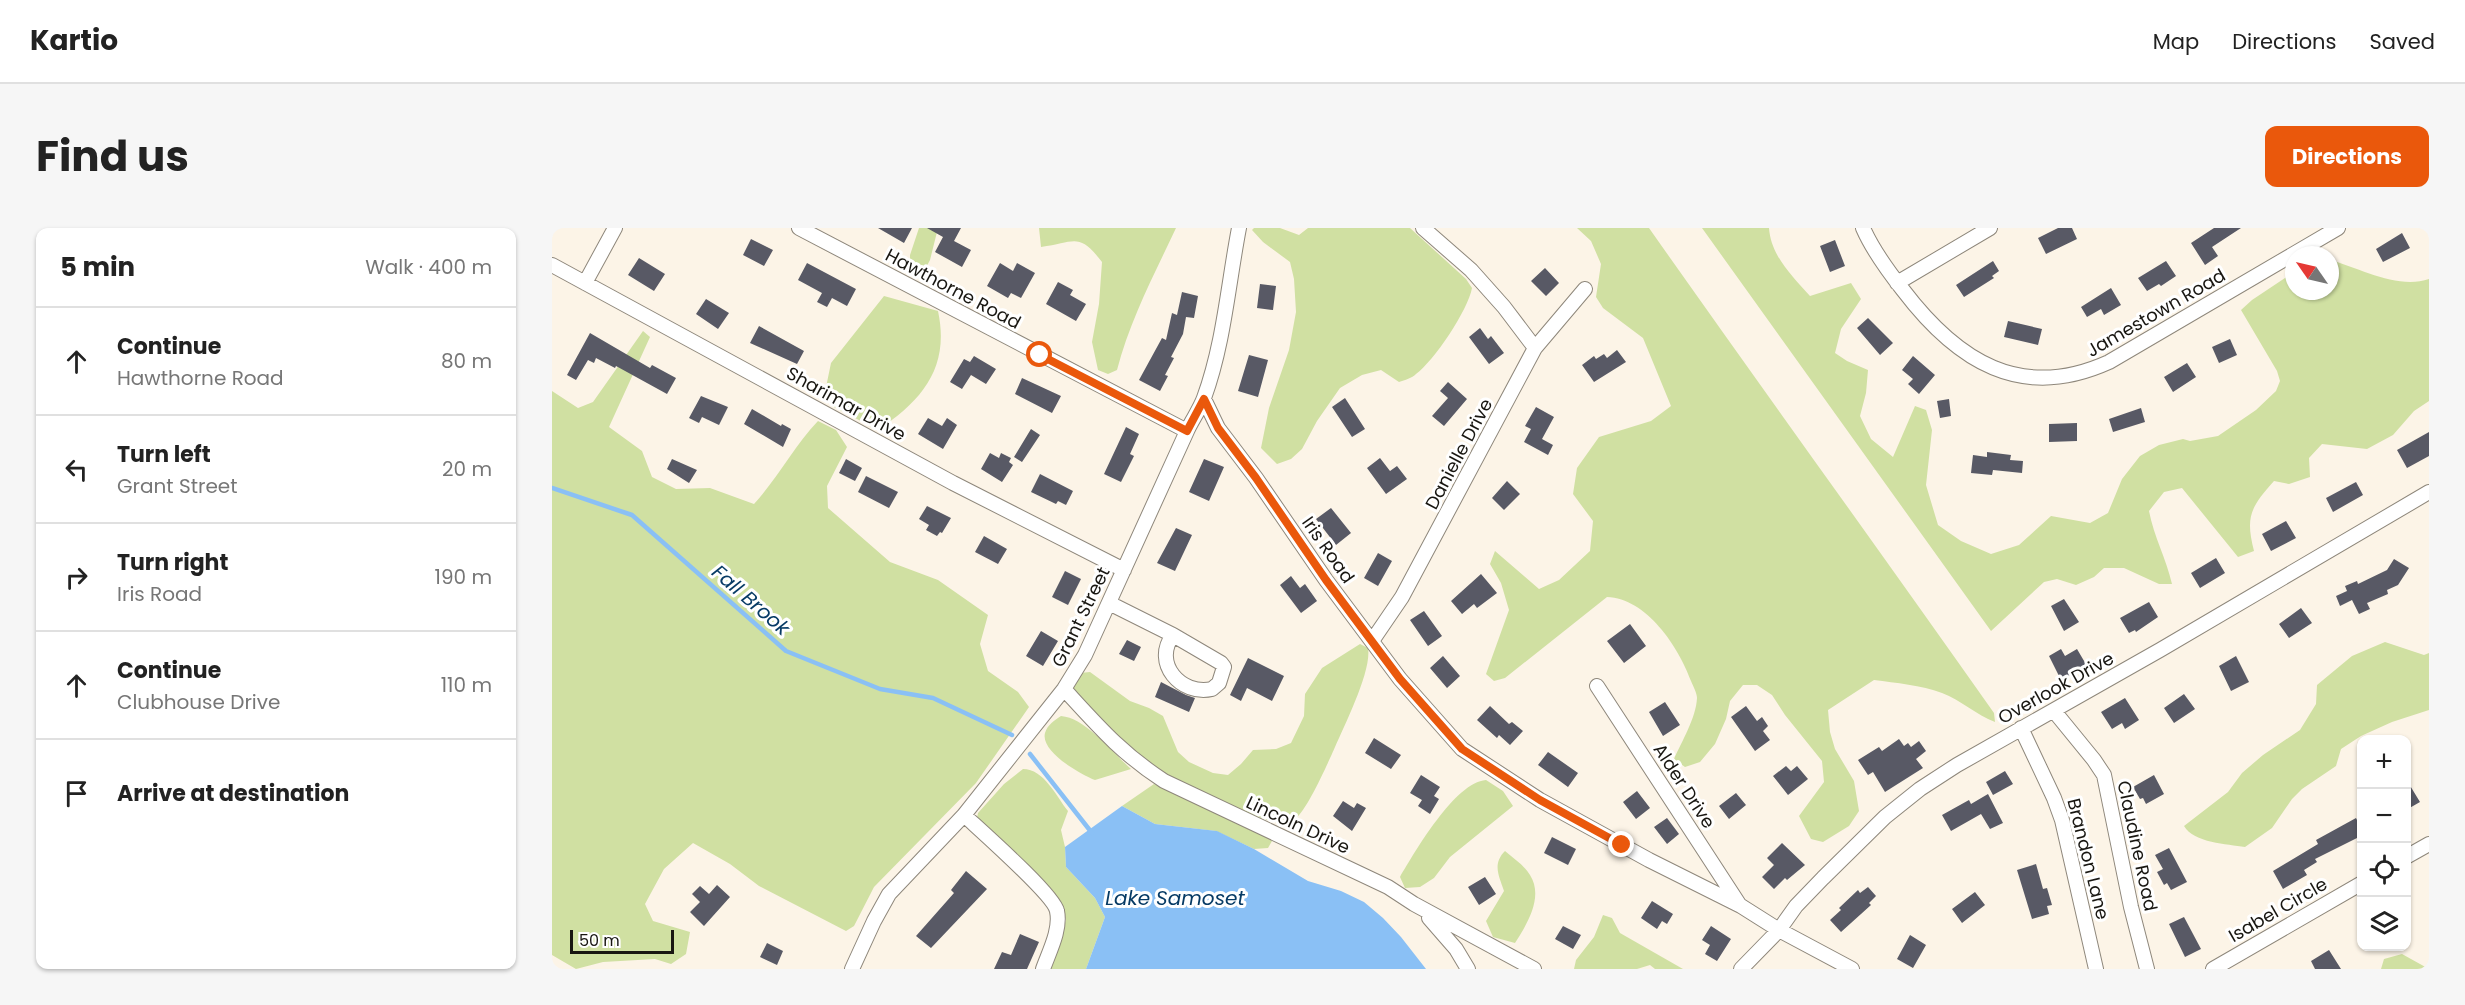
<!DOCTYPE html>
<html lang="en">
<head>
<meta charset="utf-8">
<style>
	body { margin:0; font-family:Poppins,sans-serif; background:#f6f6f6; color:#222 }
	.controls { position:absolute; right:18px; bottom:18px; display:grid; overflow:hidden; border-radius:12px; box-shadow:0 2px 4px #0004 }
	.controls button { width:54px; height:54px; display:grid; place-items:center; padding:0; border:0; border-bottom:2px solid #e0e0e0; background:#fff; color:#222; font:30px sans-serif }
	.compass { position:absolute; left:1733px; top:18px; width:54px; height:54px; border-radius:50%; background:#fff; box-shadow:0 2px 4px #0004; rotate:304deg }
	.scale { position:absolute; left:18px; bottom:15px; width:104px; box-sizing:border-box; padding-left:6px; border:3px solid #181611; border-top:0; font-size:16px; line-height:21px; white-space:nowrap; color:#181611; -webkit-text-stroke:4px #fff; paint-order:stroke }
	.stop { position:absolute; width:18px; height:18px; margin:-14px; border:4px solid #ea580c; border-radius:50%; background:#fff }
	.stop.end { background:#ea580c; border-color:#fff; box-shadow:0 2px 6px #0008 }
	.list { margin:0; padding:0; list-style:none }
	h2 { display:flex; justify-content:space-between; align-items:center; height:78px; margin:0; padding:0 24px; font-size:26px }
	h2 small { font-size:20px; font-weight:400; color:#767676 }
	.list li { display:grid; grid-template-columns:39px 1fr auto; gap:18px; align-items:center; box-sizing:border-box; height:108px; padding:0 24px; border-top:2px solid #e0e0e0 }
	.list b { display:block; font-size:22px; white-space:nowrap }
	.list p { margin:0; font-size:20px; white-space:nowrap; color:#767676 }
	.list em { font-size:20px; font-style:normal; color:#767676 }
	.icon { flex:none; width:33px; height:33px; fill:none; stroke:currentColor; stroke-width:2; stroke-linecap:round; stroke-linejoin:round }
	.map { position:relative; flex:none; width:1877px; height:741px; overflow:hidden; border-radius:12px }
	header { display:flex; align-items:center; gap:36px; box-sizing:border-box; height:84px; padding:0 30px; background:#fff; border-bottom:2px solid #e0e0e0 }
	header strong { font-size:28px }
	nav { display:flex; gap:33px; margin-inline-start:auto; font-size:21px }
	.intro { display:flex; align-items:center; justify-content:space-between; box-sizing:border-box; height:144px; padding:0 36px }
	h1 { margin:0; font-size:42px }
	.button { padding:15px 27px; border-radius:12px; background:#ea580c; color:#fff; font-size:21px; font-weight:700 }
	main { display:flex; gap:36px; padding:0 36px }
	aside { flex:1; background:#fff; border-radius:12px; box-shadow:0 2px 4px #0004 }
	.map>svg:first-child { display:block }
	.green { fill:#d0e0a2 }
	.water { fill:#8ac0f5 }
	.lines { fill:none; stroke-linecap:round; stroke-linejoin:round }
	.stream { stroke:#8ac0f5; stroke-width:4.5 }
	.building { fill:#585965 }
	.minor-casing { stroke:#8e877b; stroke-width:16 }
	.minor { stroke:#fff; stroke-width:14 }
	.route { stroke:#ea580c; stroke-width:8 }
	.labels { text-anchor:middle; stroke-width:6; stroke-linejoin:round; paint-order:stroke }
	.street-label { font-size:18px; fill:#181611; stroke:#fff }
	.water-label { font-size:20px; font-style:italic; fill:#073b65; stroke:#fff }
</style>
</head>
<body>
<header>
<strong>Kartio</strong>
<nav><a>Map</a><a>Directions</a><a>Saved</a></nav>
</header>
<div class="intro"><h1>Find us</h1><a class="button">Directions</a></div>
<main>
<aside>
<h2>5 min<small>Walk · 400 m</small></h2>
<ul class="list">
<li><svg class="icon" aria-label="ahead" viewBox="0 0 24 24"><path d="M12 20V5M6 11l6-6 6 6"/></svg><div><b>Continue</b><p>Hawthorne Road</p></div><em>80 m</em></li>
<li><svg class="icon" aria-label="left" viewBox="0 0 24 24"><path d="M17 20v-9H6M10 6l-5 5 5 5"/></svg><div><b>Turn left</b><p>Grant Street</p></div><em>20 m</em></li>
<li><svg class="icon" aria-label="right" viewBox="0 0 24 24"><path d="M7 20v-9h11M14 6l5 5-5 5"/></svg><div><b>Turn right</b><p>Iris Road</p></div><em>190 m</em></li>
<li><svg class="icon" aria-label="ahead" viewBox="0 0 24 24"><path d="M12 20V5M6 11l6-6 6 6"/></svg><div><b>Continue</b><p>Clubhouse Drive</p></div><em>110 m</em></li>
<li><svg class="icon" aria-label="arrive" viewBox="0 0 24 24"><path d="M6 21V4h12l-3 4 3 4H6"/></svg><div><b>Arrive at destination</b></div></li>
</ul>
</aside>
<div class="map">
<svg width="1877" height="741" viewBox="0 0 1877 741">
	<rect width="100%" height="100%" fill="#fcf4e7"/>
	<!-- green -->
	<path class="green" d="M367,0H386L378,32L368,51L358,45V27Z
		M487,0H624C602,47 578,92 565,142L556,146L546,142L540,114L547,76L550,34C526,3 523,15 489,19Z
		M702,0H728L747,7L756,0H858L914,51L920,60C916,82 882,133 864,146C860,150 853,152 847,154L829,142L810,147L788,160L765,193L750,221L739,231L725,236L709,220L717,180L737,122L744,84L742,51L738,34L711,14L700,2Z
		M1025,0H1097C1211,162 1328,323 1442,485L1443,494C1424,487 1409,472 1390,465C1369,457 1344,455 1322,452L1276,482L1278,504L1283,521L1302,553L1307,583L1297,598L1271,614L1259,611L1247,588L1272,554L1270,533L1233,487L1220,467L1205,457H1191L1178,473L1174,491L1163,516L1148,534L1133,539L1122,531C1130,513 1144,490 1145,470C1145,465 1141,458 1139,453C1127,419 1094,370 1055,369L953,450L942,453L934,446L957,382L949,355L938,336L943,323L987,361L1007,352L1038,323L1041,293L1021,266L1025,240L1047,209L1099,193L1119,178L1091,110L1051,80L1044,69L1049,36L1039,13Z
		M1150,0H1217C1219,28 1240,48 1258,68L1299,55L1309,71L1289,101L1283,125L1295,133L1316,142L1314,165L1308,188L1319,211L1341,229L1363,178L1374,182L1380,202L1374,257L1386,297L1409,313L1439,326L1467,317L1499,288L1538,295L1556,285L1570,251L1588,228L1607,217L1631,211L1638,213L1666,208L1704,182L1724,163L1728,153L1725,143L1689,82L1700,72L1742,44V63H1778V32C1808,40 1846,62 1877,51V173L1862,183L1841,207L1815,221L1770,216L1757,230L1758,249L1737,256L1722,253C1699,279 1693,288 1702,323L1686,329L1630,260L1612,264L1597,283C1602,309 1614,330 1620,356H1607L1572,340H1552L1542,349L1524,357L1505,351L1492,354L1439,403Z
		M332,68L386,83C398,139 371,172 326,202L280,178L273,164L279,135Z
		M91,103L98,109L57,199L90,223L100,249L124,261L158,260L202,276C226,250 242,218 266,193L284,202L295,219L275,258L276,280L338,334L386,352L436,387L428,416L436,443L466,464L477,479L424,555L322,659L302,698L294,703L207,658L178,636L141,615L112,641L93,676L101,693L138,704L134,726L119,736L103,731L51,734L24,741L0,727V163L26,180L41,174Z
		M1833,414L1872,427L1877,425V482L1840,494L1809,508L1789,521L1784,538L1750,561L1740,571L1720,600L1693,619C1675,616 1642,615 1632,598L1676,564L1690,545L1711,527L1748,502L1764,476L1765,457L1800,428Z
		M808,416L816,420C820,442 793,496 783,519C777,533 755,582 744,590C741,592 734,595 731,595C712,597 604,543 586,530C561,510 541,484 520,460L528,445L538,444L578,473L597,480L611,488L626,524L637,534L661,545L676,547L689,536L701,522L724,521L739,515L752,488L753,466L770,440Z
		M509,488C534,490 561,525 579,541L543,552C529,547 488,523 493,505C495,497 503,492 509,488Z
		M471,541C492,541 504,568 516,583L509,602L513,619L514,639L543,670L553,689L534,741H498L514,692L508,676L425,590L426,585L452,556Z
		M934,552L951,563L961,578L898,629L882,650L868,659L853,660L848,649C863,624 903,554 934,552Z
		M602,556L715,608L720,613L716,620L702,621L664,603L603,596L570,578Z
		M953,623C961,630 972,637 978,647C992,669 975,696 963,715L941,709L934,693L952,663C947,648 940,636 953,623Z
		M1051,687L1060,690L1068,705L1131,741H1103L1098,737L1085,741H1022L1024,732L1042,709Z
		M1850,726L1877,741H1829L1832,731Z"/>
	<!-- water -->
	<path class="water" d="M570,578L603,596L665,603L702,621L756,653L789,663L812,674L831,690L849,709L874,741H534L553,689L543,670L514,639L513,619Z"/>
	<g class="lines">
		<!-- stream -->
		<path class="stream" d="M0,260L80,287L234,423L328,461L381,470L460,507
			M478,526L540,605"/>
	</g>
	<!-- building -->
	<path class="building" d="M326,0H360L352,15Z
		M375,0H409L402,13L419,22L410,39L383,24L391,9Z
		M1506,0H1520L1525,11L1494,26L1486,10Z
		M1662,0H1689L1660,19L1666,28L1653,37L1639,15Z
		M1850,5L1858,20L1831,34L1824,21Z
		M199,11L221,22L212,38L191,27Z
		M1283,12L1293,38L1278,44L1268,18Z
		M87,30L113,46L102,63L76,47Z
		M1441,33L1447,43L1440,48L1442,50L1412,69L1404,57Z
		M1614,33L1624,48L1609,58L1607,56L1595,63L1586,50Z
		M255,35L304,61L295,78L280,70L275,79L265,74L270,65L246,52Z
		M448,35L461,43L465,35L483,45L469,70L459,65L456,70L435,58Z
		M993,40L1007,55L994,68L979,53Z
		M506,54L521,62L518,67L534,76L524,93L494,76Z
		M708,56L724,58L721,82L705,80Z
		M1559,60L1569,77L1552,87L1549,81L1535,89L1529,79Z
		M630,64L646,68L642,90L634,89L631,106L619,129L622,130L613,147L616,148L608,163L587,152L610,110L614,112L620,85L625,87Z
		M154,71L177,85L166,101L144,86Z
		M1316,90L1341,115L1328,127L1305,100Z
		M1456,93L1490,101L1486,117L1452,109Z
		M207,98L252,123L245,136L198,115Z
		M928,100L936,111L939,108L952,125L937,136L917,109Z
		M38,105L98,140L100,137L124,150L115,166L64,138L63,140L44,130L42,135L36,132L24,152L15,147Z
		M1678,111L1685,127L1667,135L1660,119Z
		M1065,122L1074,134L1042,154L1030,137L1042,128L1044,131L1052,126L1055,130Z
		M697,127L716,132L706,169L686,163Z
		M422,128L444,141L434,156L419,147L410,161L398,154L412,131L418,134Z
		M1361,128L1383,147L1367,166L1356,156L1361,151L1350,142Z
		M1635,135L1644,149L1621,164L1612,149Z
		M470,150L509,168L500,185L463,166Z
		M896,154L915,171L892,198L880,188L896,170L888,163Z
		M149,168L176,179L167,197L150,189L147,195L137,190Z
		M793,170L813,201L800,209L780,179Z
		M1397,171L1399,188L1388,190L1385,173Z
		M984,179L1002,189L990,211L1001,217L996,227L972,214L979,201L973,198Z
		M1589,180L1593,194L1561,204L1557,191Z
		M200,181L229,198L230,196L239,201L231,219L192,196Z
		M376,190L390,198L395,190L405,197L391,221L366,206Z
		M1525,195V213L1497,214V196Z
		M574,199L587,206L578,226L582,228L569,254L552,246Z
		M479,201L488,207L470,234L462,229Z
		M1877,204V228L1855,240L1845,222Z
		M1435,224L1459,227L1458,232L1471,233L1470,245L1441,242L1440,247L1419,245L1421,227L1435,229Z
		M438,225L447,230L449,225L459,230L457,234L461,237L450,254L429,241Z
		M828,230L838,243L845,238L855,251L834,266L815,240Z
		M120,231L145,242L137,255L115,241Z
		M294,231L310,240L303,253L287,245Z
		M652,231L672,239L657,273L637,264Z
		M488,246L521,263L514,277L506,273L504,276L479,264Z
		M314,248L346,264L337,280L306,264Z
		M955,253L968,266L952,282L940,270Z
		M1804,254L1811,267L1781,284L1774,270Z
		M375,278L399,290L390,305L388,304L385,308L374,302L377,297L367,291Z
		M779,280L799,305L784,317L764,291Z
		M1734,293L1744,310L1719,323L1710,306Z
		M624,300L640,307L623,343L605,335Z
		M432,308L455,321L446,336L423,324Z
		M826,325L840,333L826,358L812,350Z
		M1664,330L1673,345L1648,360L1639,345Z
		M1842,331L1857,340L1846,357L1835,362L1836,366L1815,375L1818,381L1807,386L1800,372L1788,378L1784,368L1795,363L1793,358L1805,353L1806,356L1835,342Z
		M513,343L529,351L516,377L500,369Z
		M929,346L945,365L925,380L922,376L910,386L899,373Z
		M739,348L748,360L753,356L765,373L749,385L728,357Z
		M1512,371L1527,394L1512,403L1499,378Z
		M1597,374L1606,389L1584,404L1583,402L1577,405L1568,390Z
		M1749,380L1760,395L1737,410L1727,396Z
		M872,383L890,408L876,418L858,392Z
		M1078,396L1094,418L1072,435L1055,413Z
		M489,403L506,413L491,438L474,428Z
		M575,412L589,419L582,433L567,426Z
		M1509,421L1513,428L1525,421L1535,438L1509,452L1497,428Z
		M891,428L908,448L895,460L878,440Z
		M1684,428L1697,454L1679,463L1667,438Z
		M696,430L732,448L720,473L695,460L689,473L678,467Z
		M609,454L634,467L643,470L637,484L603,469Z
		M1632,466L1643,481L1622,495L1612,480Z
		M1573,470L1587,492L1573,501L1570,495L1560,501L1549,484Z
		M1113,474L1128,497L1111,508L1097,484Z
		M938,478L957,496L960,494L971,503L958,517L947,507L945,510L925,492Z
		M1194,478L1205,493L1210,489L1216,498L1211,503L1218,512L1203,523L1179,489Z
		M822,510L849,527L839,541L813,525Z
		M1347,511L1352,518L1356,515L1359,519L1367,513L1374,523L1364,531L1371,540L1333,564L1321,544L1316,547L1306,532L1327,519L1330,523Z
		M996,524L1026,545L1016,559L986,537Z
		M1234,538L1239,543L1245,538L1256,551L1236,567L1221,548Z
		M1453,543L1461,556L1441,567L1434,554Z
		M869,547L888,559L882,568L887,571L878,586L866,578L870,572L858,565Z
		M1602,547L1612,566L1594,576L1591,570L1588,571L1581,559Z
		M1854,551L1868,574L1854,582Z
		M1085,563L1098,580L1084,591L1071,574Z
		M1184,565L1194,577L1177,591L1167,578Z
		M1436,566L1451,595L1438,601L1429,586L1399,603L1390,587L1417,572L1419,576Z
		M791,573L802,580L805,575L814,580L800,603L781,588Z
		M1115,590L1127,606L1115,616L1102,599Z
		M1804,590L1809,600V608L1763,631L1765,634L1752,642L1755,647L1731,661L1721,643L1766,616L1764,612Z
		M1000,609L1024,621L1016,637L992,625Z
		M1230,615L1253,637L1235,652L1233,650L1222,661L1210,649L1222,637L1215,630Z
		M1617,620L1635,654L1619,662L1615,655L1612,657L1605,644L1611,641L1603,627Z
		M1484,636L1491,661L1495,660L1500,677L1495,678L1497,686L1480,691L1465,642Z
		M414,643L435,661L379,720L364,708L402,665L399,662Z
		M933,649L944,666L927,677L916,659Z
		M165,657L178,669L152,698L138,684L148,674L140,666L148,658L157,666Z
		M1316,659L1324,668L1317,675L1319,677L1289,704L1278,692L1289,682L1287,680L1306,662L1308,665Z
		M1423,664L1433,677L1410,695L1400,681Z
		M1100,673L1121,686L1115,696L1110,693L1105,701L1089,690Z
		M1632,689L1649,721L1633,729L1617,696Z
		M1011,698L1029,707L1021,721L1003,711Z
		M1159,698L1179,711L1165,733L1153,726L1158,717L1150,712Z
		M468,706L487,714L475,741H442L450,724L459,727Z
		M1358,707L1374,717L1361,740L1345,731Z
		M215,715L231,723L225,737L208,729Z
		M1777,722L1789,741H1763L1759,733Z"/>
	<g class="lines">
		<defs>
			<path id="minor" d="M247,0L635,203
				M871,0L919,42L952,79L983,120
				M1311,0C1321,23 1336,43 1351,62C1405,133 1469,174 1557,134L1786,0
				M0,37L401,255L572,342
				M33,55L63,0
				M1345,55L1438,0
				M652,171L666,200L704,250L774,352L848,451L910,521L988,572L1097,632L1189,678L1227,702L1300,741
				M557,375L621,407C600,435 629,468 660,461L667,455L672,439L669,435L621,407
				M820,413L850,369L983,120L1033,61
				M1045,458L1187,676
				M512,461C546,498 569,525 612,553L836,659L862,676L982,741
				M1502,483L1542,532L1552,547L1579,679L1595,741
				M1469,500L1502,570L1510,592L1544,741
				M412,587C428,602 502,667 505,683C509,702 497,724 491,741
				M1854,629L1877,616
				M877,690L904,721L916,741
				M300,741L322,693L337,666L412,587L512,461L533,427L635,203C640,192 648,181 652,170C672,115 676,57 687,0
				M1189,741L1227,702L1244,678L1271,650L1333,589L1368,561L1405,537L1608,422L1877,264
				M1661,741L1810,655"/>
		</defs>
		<!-- minor casing -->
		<use href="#minor" class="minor-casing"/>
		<!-- minor -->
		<use href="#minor" class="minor"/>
	</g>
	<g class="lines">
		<!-- route -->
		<path class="route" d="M488,127L635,203L652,171L666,200L704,250L774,352L848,451L910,521L988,572L1070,617"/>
	</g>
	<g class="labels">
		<!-- street labels -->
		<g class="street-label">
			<text transform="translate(401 61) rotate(28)" y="6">Hawthorne Road</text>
			<text transform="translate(1604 85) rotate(-30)" y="6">Jamestown Road</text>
			<text transform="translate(294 176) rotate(29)" y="6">Sharimar Drive</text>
			<text transform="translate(907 226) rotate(-62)" y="6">Danielle Drive</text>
			<text transform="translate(776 322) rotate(55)" y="6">Iris Road</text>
			<text transform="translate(529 389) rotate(-64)" y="6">Grant Street</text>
			<text transform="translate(1504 460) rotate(-29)" y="6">Overlook Drive</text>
			<text transform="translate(1132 558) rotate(57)" y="6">Alder Drive</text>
			<text transform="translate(746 597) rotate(25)" y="6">Lincoln Drive</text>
			<text transform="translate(1585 618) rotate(78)" y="6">Claudine Road</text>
			<text transform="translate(1536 631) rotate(76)" y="6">Brandon Lane</text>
			<text transform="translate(1726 682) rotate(-30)" y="6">Isabel Circle</text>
		</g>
		<!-- water labels -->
		<g class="water-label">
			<text transform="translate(199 372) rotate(41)" y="7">Fall Brook</text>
			<text x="623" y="677">Lake Samoset</text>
		</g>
	</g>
</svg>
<div class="controls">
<button>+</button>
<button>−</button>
<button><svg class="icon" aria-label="locate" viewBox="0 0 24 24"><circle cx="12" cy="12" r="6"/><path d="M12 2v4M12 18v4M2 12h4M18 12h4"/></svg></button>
<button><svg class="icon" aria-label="layers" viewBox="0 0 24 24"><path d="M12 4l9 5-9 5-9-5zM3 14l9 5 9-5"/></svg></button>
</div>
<svg class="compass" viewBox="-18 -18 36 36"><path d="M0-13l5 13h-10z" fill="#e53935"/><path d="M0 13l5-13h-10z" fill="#767676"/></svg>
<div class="scale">50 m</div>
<div class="stop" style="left:488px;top:127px"></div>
<div class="stop end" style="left:1070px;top:617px"></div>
</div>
</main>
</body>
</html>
